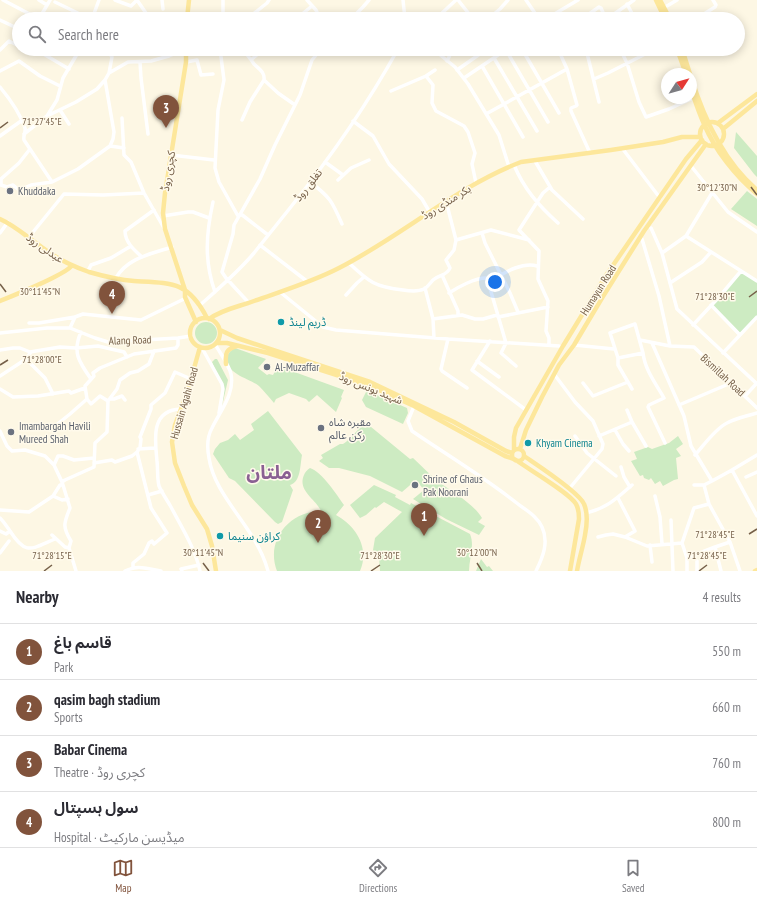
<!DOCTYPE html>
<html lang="en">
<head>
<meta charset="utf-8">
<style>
	body { margin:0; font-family:"PT Sans Narrow","Noto Sans Arabic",sans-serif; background:#f7f7f7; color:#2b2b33 }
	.compass { position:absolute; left:661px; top:68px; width:36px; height:36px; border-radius:50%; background:#fff; box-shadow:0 2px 10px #0003; rotate:54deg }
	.you { position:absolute; left:495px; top:282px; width:14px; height:14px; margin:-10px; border:3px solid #fff; border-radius:50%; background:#1a73e8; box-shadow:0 0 0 6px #1a73e833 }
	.badge { display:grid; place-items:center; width:26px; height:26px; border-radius:50%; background:#81533c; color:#fff; font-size:13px; font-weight:700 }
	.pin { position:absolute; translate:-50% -33px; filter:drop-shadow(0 1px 2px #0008) }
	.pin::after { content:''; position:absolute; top:21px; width:14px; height:12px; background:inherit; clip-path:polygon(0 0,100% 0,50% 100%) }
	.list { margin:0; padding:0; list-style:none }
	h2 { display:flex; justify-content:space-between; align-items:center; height:52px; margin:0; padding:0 16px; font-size:17px }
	h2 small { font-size:13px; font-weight:400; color:#7c7c81 }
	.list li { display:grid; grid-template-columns:26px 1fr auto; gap:12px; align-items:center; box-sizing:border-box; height:56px; padding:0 16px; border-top:1px solid #e1e1e2 }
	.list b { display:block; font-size:15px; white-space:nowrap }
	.list p { margin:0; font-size:13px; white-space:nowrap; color:#7c7c81 }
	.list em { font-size:13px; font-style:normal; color:#7c7c81 }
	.icon { flex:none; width:22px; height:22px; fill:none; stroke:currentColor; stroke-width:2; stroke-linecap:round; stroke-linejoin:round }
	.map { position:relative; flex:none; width:757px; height:571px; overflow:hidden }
	.search { position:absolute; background:#fff; box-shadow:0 2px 10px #0003; left:12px; right:12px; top:12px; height:44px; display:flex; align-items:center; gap:10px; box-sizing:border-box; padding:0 14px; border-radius:22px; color:#7c7c81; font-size:15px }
	.sheet { height:276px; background:#fff }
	nav { display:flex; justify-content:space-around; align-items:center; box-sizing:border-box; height:56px; border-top:1px solid #e1e1e2; background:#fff; font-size:11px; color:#7c7c81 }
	nav a { display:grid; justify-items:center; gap:2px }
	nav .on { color:#81533c }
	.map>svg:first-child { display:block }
	.green { fill:#cdebc2 }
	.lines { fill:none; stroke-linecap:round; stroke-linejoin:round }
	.minor { stroke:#fff; stroke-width:3.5 }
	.major { stroke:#fde79b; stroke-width:4.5 }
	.ticks { fill:none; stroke:#766049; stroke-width:1.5 }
	.worship-dot { fill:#6b7280; stroke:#fffaeb; stroke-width:1.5 }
	.culture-dot { fill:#0f9aa8; stroke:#fffaeb; stroke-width:1.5 }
	.labels { text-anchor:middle; stroke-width:3; stroke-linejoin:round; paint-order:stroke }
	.street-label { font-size:11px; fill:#766049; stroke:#fffaeb }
	.worship-label { font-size:11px; fill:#5b616d; stroke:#fffaeb; text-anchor:start }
	.culture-label { font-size:11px; fill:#0d838f; stroke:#fffaeb; text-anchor:start }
	.town-label { font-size:19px; font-weight:bold; fill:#8a6093; stroke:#fffaeb }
	.ticks-label { font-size:10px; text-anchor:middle; fill:#766049; stroke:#fffaeb; stroke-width:3; stroke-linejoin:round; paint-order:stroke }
</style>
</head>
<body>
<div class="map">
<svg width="757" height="571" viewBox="0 0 757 571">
	<rect width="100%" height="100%" fill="#fdf7e4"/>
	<!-- green -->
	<path class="green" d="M736,132L757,156V177L754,174L734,148Z
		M747,191L757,199V226L731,209Z
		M741,272L757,281V316L740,333L712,305Z
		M195 333a11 11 0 1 1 22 0a11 11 0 1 1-22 0Z
		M235,348L266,359L258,368L267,375L269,374L273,375L278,366L344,390L341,397L342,398L336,412L317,395L309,402L306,399L289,393L276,399L274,403C269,397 264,391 259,386C249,378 225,374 227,357C228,353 231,350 235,348Z
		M215,359H217L228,380L222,406L224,391L212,362Z
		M366,392H370L407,408L408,413L403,424L366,407L362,400Z
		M268,411L302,455C300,465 301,482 290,485L293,490L282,522L278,524L275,522L235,481L229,478L213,454L215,449L220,443L228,440L235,434L240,440L254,430L251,424Z
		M365,422L410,459L413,458C422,466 430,475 439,482C453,493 472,502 482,518L478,522L485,526L479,535L446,519L413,499L424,490L416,480L402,492L370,476L339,468H329L319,461L323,458L321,455L340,444H343C351,439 358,429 365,422Z
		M678,436L683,444L676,449L681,456L676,458L678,479L674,480L663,486L660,481L655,484L651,478L649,480L644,478L643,475L640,476L631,461L637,459L634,452L648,447L652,449L669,443Z
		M310,468C322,472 337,495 344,505L336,515C356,526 370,548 360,571H277C265,540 290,511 321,511C316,499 297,491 304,475C305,472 307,470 310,468Z
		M374,485L396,495L395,497L410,505L411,503L470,534C475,546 469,559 469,571H380L379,557L373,550L375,538L402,512L384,502L376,508L375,507L366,515L360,518L350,505Z
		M481,559L487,567L489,566L493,571H476Z"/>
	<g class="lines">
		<!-- minor -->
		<path class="minor" d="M3,0L39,19
			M39,0L47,5
			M115,0L131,6L137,0
			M137,0L148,16
			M162,0L163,9
			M223,0V19
			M307,0L316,10L320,19
			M403,0L405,19
			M458,0L473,19
			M526,0L539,19
			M55,2L90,19
			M627,4L635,19
			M667,6L677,0
			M441,14L456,0
			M41,15L48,19
			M39,19L50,0
			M92,19L99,0
			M247,19L267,3L269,0
			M296,19L312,6
			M351,19L363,7L369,0
			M488,19L500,9L508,0
			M546,19L578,0
			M575,19L589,14L599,7L601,8L606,19
			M607,19L634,0
			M696,19L715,7L716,5L713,0
			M0,20L19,29
			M35,49L69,69
			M102,49L110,54L112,57L109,73
			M220,49L224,80L218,110L215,168L219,182L238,216
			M241,49C247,54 250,58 254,64C259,69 265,72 264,80L278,93L295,105
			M433,49L455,67L468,84L499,135L509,167
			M522,49L559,113
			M558,49L567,69L577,105L576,106L571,108V111L590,153
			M586,49L599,102
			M620,49L627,63L639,102L646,117L669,109L691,99
			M0,50L9,41L19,46
			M506,50L548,122
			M494,58L537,131
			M252,59L264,49
			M447,61L453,49
			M140,62L141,78L148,134
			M186,62L197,60L201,75L213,74
			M482,66L523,137
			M457,70L487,49
			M0,71L19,61L40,76L60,86
			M426,76L433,85L432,103L436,111L464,126L468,132L475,153L472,164L476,183
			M464,78L507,49
			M594,79L608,73L655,49
			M0,87C10,99 20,113 25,128C26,132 23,135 24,140L52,182
			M391,91L426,76L435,70
			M60,110L69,124
			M486,114L567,69
			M47,116L57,100L63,78L80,49
			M122,118L124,155L131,162L144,193L164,228
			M242,120L250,102L264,80
			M353,121L373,136L389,164L422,199L429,211
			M24,134L47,116L76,102L97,89L105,80L109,73L128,62L151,61L169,56L186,49
			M0,136L21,121
			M110,146L124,148
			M622,148L660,198
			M171,155L214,160
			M535,161L552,190L583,219
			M325,162L343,175
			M514,165C524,189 539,206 558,223
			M691,166L728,212L757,232
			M338,180L351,168L369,160
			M310,182C330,197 332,201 342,224
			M1,185L7,187L13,185L19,190L31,185L52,182L78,169L110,146L113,139L114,132L105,80
			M1,185V179L19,163L30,149
			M213,202C206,234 204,261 215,292
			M241,214L268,235
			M163,216L188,212H193L209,218
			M651,228L662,253L677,309L757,384
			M0,233L8,222
			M482,233L485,243L510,293L518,312
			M686,236L757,281
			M29,237L64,194L103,195L144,193
			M642,239L659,296L670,346
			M456,240L491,230L529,240
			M260,245L308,282
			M662,253L686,236L712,193
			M142,257C134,250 125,242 125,231L154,210
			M349,263C369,282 375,287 403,290C409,291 418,292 424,289C428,287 430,283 433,280C438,275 447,276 450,268L446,260L454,250L456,240L446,201
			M88,271L91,265L111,258L131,246
			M442,275L458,311V315
			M116,278C127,258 151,254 172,247
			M487,278L506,343L501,353L516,366
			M670,283L702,262L711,252
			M425,288L433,319L434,338
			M280,292L323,327L336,330L448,339L559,346
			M449,293C458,287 475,278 486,278C489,278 492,279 495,279C506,271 524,262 537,266
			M346,295L357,283L364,277
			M249,303L226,278L222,272L233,234L234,225L260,179L275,145L300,95L312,60L321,49
			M711,305L740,335
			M199,306C218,289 238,272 254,253C266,238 278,223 290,208C330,158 367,105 398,49
			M498,317L548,307
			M433,319L462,315L475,319H483L497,315
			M29,323H39L75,317
			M635,324L643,353L618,358L610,333Z
			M693,325L720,296L741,271
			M70,328L75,317L83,314L141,320L186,298
			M81,332C72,352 79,362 91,379
			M0,333L47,328H70L95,338L108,342L178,338L191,336
			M448,339L441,369L442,371L467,388
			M640,340L670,346L694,347L757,408
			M490,341L472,370L526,410
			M652,343L684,416L691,446L712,481L704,485H694
			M215,344C220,353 229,365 231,374C235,394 220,411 212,428C207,437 207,448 209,458C213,485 233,507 248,530C257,543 264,556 268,571
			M549,345V338L546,331L548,301L538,279L539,251L519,230L543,193L550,187
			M574,345L614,349
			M202,348L222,384L223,389L219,413
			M0,350L13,348H20L30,352L60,347L76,348L98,346L124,352L127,357
			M643,353C645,370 656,384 664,398L649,405L648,407L665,443
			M723,353L757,317
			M618,358V365L632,389
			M26,359L45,378L53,394
			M477,361L499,377
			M554,374L575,402L593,421L603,444L602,449L569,489
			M0,376L26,359L31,352
			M583,383L593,396L628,382
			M0,389L13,397L38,396L69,391L71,393L85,388
			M745,396L757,383
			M87,399L91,404L100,396L108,401
			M110,399H114L122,396L125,400
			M679,405L731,383
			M414,406L408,421L412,431C447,455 484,477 518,504C527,511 537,516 542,527C549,542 543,557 536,571
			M181,409C150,410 155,440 157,461C158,469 157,478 159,486C162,493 167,500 171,507C182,528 195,548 200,571
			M627,410L632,422L646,446
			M50,430L70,414L87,399L85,386L94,376L93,373L100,368L134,354L176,348L178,345V338
			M615,430L623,444L629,451
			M0,431L7,446L12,451L25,450L45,456L54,465L62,482
			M575,436L587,453L616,476
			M599,436L632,422
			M138,449L155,448
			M695,455C704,445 715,429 727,423C736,418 747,416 757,413
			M94,463L112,460L115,462L132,456L137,452
			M54,465L58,456H63L74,460L94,458
			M621,467L624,477L630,487
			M732,470L757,455
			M746,477L757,472
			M712,481L732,470L757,516
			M63,485L70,508C64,523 62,526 71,541L69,548L76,571
			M148,495L162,491
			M53,496L62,500L68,499
			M655,496L660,517L662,544
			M618,498L635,531L625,537
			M709,504L730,542L715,547L721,571
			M0,510L29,512L53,496L60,485H63L62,482L65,480L94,467L95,443L107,432L108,401L117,389L120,380L130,373L138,371L149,364L154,351
			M586,513C607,508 616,499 632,485
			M0,518C4,522 7,527 10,531C26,556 31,549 55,539
			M671,520L673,571
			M0,531L6,534L10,531
			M52,535L65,547L69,548
			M598,537L606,535L613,534L625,537L647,546L682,543L694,508L709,504L704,485
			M730,542L740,571
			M682,543L687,558V571
			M650,545L652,562
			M0,553L9,541
			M687,558L715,547
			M697,561V571
			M133,567V563L144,554L149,543L152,541L154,544L167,533L151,508L137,452L140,448L141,439L140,437L151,409V405L165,393L175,372L191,379
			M125,571C139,564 147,569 161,571
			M182,571L181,569L199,565"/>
		<!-- major -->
		<path class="major" d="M656,0L665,19
			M660,0L670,19
			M187,19L189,0
			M186,49V62L165,193L163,213L165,229L185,290V297L196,322
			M677,49L686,74
			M682,49L690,74
			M691,77C704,119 723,161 757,190
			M691,89C695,101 699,113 704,124C715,150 735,176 757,194
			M700 134a12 12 0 1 1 24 0a12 12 0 1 1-24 0Z
			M718,123L757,94
			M723,129L757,101
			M0,219C16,226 28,238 43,248C57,259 72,266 89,272C103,276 119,280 134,281C172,283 188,281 207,318
			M0,301C12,296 68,274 72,265
			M190 333a15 15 0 1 1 30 0a15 15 0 1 1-30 0Z
			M209,319C223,309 238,307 254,301C282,291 312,282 339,268C402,236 454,188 521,162L611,150L663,142L682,137H700
			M220,330L237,338L370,382L454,422L506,451L512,453
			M217,343H227L268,353L368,385L414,406L505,456L514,459
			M200,347L187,393L175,425L172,442L175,463L184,486L192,505L207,529L212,546L216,571
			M226,364C225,353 226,349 237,346
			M512 455a6 6 0 1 1 12 0a6 6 0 1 1-12 0Z
			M520,449L526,430L542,397L559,365L574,345L602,298L644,231L706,144
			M514,450V437L516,428L563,346L607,274L686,159L702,140
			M524,456C537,465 579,492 584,504C588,513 587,525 585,535C583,547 579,559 577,571
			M516,460C528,469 570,493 576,504C579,509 579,514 579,519L570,571
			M755,571L757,570"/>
	</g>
	<!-- ticks -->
	<path class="ticks" d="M0,128L8,122M751,187L757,195M0,284L6,292M749,297L757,291M0,365L8,360M749,534L757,529M203,563L209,571M477,563L482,571M44,571L52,565M371,571L380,565M699,571L707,565"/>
	<!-- markers -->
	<g class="worship-dot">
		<circle cx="10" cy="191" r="4"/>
		<circle cx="267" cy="367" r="4"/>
		<circle cx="321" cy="428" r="4"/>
		<circle cx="11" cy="432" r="4"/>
		<circle cx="415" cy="485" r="4"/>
	</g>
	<g class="culture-dot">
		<circle cx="281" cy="322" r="4"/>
		<circle cx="528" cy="443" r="4"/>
		<circle cx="220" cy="536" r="4"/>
	</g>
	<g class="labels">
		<!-- street labels -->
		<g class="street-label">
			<text transform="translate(168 171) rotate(-81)" y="4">کچری روڈ</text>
			<text transform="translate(308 185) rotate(-52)" y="4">تغلق روڈ</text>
			<text transform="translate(446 202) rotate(-32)" y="4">بکر منڈی روڈ</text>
			<text transform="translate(45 248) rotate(35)" y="4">عبدلی روڈ</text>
			<text transform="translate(598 290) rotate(-58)" y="4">Humayun Road</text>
			<text transform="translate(130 340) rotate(-2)" y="4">Alang Road</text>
			<text transform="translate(723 375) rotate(43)" y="4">Bismillah Road</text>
			<text transform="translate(371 388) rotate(22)" y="4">شہید یونس روڈ</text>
			<text transform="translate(184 403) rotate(-74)" y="4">Hussain Agahi Road</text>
		</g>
		<!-- worship labels -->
		<g class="worship-label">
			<text x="18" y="195">Khuddaka</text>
			<text x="275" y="371">Al-Muzaffar</text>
			<text x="329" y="426">مقبرہ شاہ<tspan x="329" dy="13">رکن عالم</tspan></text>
			<text x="19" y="430">Imambargah Havili<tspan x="19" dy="13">Mureed Shah</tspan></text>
			<text x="423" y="483">Shrine of Ghaus<tspan x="423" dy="13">Pak Noorani</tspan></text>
		</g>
		<!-- culture labels -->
		<g class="culture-label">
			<text x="289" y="326">ڈریم لینڈ</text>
			<text x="536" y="447">Khyam Cinema</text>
			<text x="228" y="540">کراؤن سنیما</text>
		</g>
		<!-- town labels -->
		<g class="town-label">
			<text x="269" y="479">ملتان</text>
		</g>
	</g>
	<g class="ticks-label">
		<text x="42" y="125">71°27'45"E</text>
		<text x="717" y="191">30°12'30"N</text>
		<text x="40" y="295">30°11'45"N</text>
		<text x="715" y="300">71°28'30"E</text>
		<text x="42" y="363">71°28'00"E</text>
		<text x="715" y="538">71°28'45"E</text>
		<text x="203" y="556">30°11'45"N</text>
		<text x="477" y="556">30°12'00"N</text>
		<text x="52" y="559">71°28'15"E</text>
		<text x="380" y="559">71°28'30"E</text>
		<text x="707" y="559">71°28'45"E</text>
	</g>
</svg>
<svg class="compass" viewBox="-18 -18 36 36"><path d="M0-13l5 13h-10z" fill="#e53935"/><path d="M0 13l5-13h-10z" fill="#7c7c81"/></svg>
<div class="you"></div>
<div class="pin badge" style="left:424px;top:536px">1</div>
<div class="pin badge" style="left:318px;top:543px">2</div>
<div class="pin badge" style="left:166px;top:128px">3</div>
<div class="pin badge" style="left:112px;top:314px">4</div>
<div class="search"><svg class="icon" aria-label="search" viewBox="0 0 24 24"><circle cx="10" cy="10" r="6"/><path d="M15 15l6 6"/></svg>Search here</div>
</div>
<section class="sheet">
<h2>Nearby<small>4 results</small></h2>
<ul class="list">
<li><span class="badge">1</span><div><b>قاسم باغ</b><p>Park</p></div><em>550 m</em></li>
<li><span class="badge">2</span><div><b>qasim bagh stadium</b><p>Sports</p></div><em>660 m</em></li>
<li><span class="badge">3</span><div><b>Babar Cinema</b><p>Theatre · کچری روڈ</p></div><em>760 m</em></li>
<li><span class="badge">4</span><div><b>سول ہسپتال</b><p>Hospital · میڈیسن مارکیٹ</p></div><em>800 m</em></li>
</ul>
</section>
<nav>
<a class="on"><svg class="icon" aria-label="map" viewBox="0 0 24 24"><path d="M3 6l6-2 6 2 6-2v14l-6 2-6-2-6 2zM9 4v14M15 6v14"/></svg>Map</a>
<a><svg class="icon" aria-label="directions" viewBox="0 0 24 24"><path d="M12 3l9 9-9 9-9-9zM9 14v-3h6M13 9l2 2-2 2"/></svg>Directions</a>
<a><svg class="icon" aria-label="saved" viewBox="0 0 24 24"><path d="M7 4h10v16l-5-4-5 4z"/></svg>Saved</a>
</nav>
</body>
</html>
